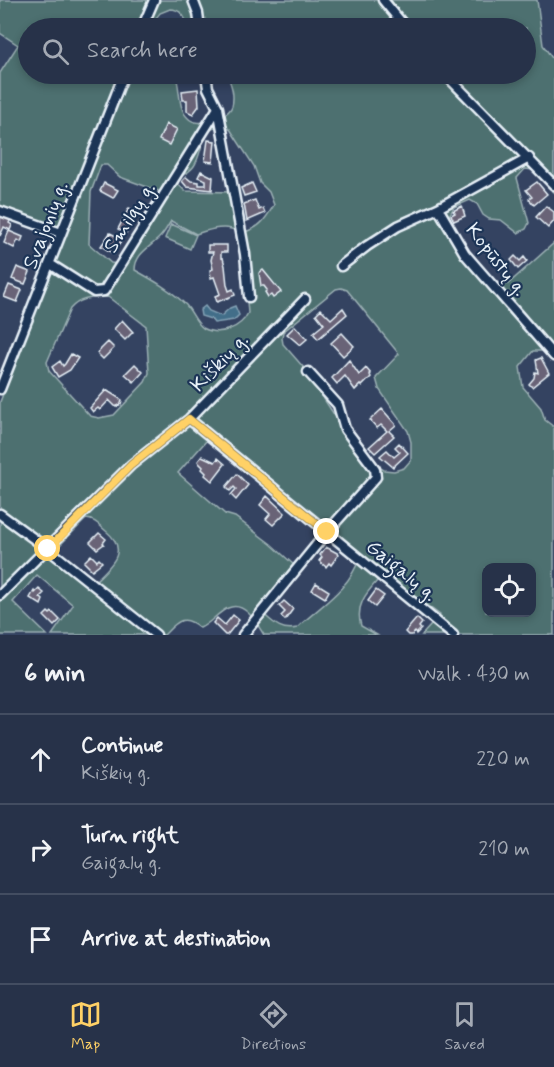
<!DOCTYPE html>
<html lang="en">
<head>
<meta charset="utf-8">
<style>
	body { margin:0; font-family:Mynerve,sans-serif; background:#2f3a50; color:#f1f3f6 }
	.controls { position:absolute; right:18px; bottom:18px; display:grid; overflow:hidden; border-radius:12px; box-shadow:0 3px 9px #0003 }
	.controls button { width:54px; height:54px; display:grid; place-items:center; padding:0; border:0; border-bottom:2px solid #434d61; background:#273249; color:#f1f3f6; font:30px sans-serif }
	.stop { position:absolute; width:18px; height:18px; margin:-14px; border:4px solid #ffd166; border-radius:50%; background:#fff }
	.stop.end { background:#ffd166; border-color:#fff; box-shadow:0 2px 6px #0008 }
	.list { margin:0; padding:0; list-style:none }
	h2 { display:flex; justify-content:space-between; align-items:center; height:78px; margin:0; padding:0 24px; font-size:26px }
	h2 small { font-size:20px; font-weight:400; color:#a4aab4 }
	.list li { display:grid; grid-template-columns:39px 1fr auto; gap:18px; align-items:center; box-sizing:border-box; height:90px; padding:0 24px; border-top:2px solid #434d61 }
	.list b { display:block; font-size:22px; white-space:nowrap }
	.list p { margin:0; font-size:20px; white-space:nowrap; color:#a4aab4 }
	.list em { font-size:20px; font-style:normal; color:#a4aab4 }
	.icon { flex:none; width:33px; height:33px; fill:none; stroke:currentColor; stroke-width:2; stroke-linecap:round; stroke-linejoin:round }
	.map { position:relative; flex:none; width:554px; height:635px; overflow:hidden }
	.search { position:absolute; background:#273249; box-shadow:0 3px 9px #0003; left:18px; right:18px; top:18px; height:66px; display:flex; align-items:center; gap:15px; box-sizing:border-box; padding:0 21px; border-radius:33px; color:#a4aab4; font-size:22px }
	.sheet { height:348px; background:#273249 }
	nav { display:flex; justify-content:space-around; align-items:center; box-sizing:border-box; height:84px; border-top:2px solid #434d61; background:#273249; font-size:16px; color:#a4aab4 }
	nav a { display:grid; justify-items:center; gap:3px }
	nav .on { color:#ffd166 }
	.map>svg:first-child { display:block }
	.green { fill:#4e6f70; stroke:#9bb0b4; stroke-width:1.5; fill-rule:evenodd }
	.water { fill:#426e89; stroke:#84a2b5; stroke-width:1.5 }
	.building { fill:#696477; stroke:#e8f1f8; stroke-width:1.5 }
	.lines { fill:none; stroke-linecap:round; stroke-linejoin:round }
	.minor-casing { stroke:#e8f1f8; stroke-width:13 }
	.minor { stroke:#1d3557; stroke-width:8 }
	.route { stroke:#ffd166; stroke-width:8 }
	.labels { text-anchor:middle; stroke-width:4.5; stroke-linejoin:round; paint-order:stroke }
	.street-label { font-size:21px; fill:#e8f1f8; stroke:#1d3557 }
</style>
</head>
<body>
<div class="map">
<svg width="554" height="635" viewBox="0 0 554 635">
	<rect width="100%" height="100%" fill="#344361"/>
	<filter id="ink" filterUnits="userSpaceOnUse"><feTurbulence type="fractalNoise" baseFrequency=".0167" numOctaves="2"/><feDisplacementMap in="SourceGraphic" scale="12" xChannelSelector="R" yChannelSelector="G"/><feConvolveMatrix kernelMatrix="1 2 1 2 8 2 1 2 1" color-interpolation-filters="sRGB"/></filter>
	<g filter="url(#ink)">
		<!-- green -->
		<path class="green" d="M0,0H537L543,45L554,61V192L534,170L525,169L517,178L529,223L526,229L518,233L501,220L489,219L483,215L477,204L470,200L454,207L449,216L468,252L497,285L508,284L554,243V357L545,351H533L520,367L523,387L541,408L545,420L554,427V635H422L440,615L384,573C370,590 354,602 361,626L377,635H264C257,624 245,600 228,608C217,613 211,623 200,628C183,613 177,622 164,635H52L73,605L37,575L13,602L47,635H0V402L65,231L0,207V73L18,45L0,33ZM170,9C182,9 185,18 189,28H526V74H227C231,84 235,94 232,106C228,118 198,129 188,118C177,108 181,87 175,74H28V28H148L160,13ZM218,127L230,129L254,166L260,183L269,192L274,205C266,218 260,229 243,232L231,192L185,191L178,184L179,178C184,174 191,171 194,166C203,153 200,130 218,127ZM101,165H107L120,177L164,193L166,200L127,265L111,263L89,244L91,192ZM171,221L196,234C209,230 226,224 238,232L244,265L248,313C241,328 219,337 203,328C196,323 192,312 186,305C171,290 153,280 135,270C135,254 149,248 159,238C164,234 167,227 171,221ZM341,288L347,290L399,354L376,378L379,389L408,431L411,442V460L404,468L394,471L384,470L362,458L304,368L283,344L282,338L283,332L336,289ZM108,297L146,326L149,373L145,382L114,415L99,418L90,416L49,371L47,362L70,309C80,297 93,298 108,297ZM218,438L360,557C349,590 321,605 297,628C280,632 272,621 260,611L294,565L271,544L235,517L225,514L178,473L207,440ZM86,519C94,519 99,525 106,531C133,553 106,569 89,587L51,554ZM486,568H532V612H486Z
			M171,224L196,235L190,249L165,238Z"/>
		<!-- water -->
		<path class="water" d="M205,306L209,311L221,316L230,308L235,306L239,315L234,320L214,323L211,319L201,316L200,310Z"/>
		<!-- building -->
		<path class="building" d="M198,89L199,106L193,114L187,111V100H183L182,91Z
			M166,124L177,129L169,145L159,140Z
			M208,140L215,141L213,162L205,161Z
			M201,171L213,177L212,190L187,187L182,181L186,177L191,181L199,182V185H206V180L198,177Z
			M537,182L547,194L534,205L529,199L532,197L526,190Z
			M104,183L118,190L113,198L100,191Z
			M252,183L256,192L244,196L241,188Z
			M255,200L259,210L263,208L265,213L247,221L244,204Z
			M462,206L465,216L454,221L451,215L455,213L453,211Z
			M546,206L554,212V221L548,228L536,217Z
			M129,208L136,212L126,233L118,229Z
			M0,215L11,219L9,223L12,225L10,230L4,227L0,236Z
			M9,231L23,237L21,242L18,240L14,248L4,243Z
			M110,233L122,239L114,254L101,246Z
			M208,245H227V252H221V258H223L225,266L227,285L229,291L233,289L235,295L217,302L215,296L220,294L214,277L211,278L210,270L213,269L211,260L213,252H208Z
			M515,256L520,261L524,257L527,261L518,269L511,260Z
			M17,267L30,272L25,284L12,279Z
			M263,270L281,292L273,298L271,295L268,297L265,292L267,290L264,286H261L259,273Z
			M9,285L22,290L17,302L4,297Z
			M343,308L347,314L318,339L313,333L324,324L316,314L321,309L331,319Z
			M122,320L133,332L125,340L114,329Z
			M295,326L307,339L300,345L287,334Z
			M342,333L354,346L343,356L331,343Z
			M108,342L114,348L103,359L97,353Z
			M71,354L78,358L70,370L58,377L52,367L60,361L63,366L65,364Z
			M541,358L549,373L532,387L529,384L534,378L535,372L538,373L536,360Z
			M349,360L359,375L366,368L371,374L370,375L371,377L362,386L360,385L355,390L345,376L337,384L332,378Z
			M135,364L143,372L134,382L125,374Z
			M106,390L122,400L121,404L116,407L109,400L100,410L98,408L93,412L90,408Z
			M382,409L396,425L389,431L394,436L375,453L369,447L387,431L381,425L377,428L370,420Z
			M399,443L408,453L393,467L380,456L387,450L394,457L400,452L395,447Z
			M202,456L215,462L218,458L225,464L212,481L205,475L206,473L202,469L203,467L199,463L198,461Z
			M237,474L248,485L236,500L231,495L236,489L234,487L230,491L226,487Z
			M267,496L285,513L273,525L266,519L270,514L260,505Z
			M99,533L106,539L103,543L104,544L97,549L90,542Z
			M326,547L339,554L331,565L329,563L326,567L319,561L322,557L320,555Z
			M91,555L97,561L99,559L102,562L92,570L84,562Z
			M316,583L329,591L325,598L312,590Z
			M39,589L44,593L40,597L43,600L41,605L30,598L34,591L35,593Z
			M376,590L384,596L375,607L368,601Z
			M284,601L293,609L285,620L281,616L285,612L279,606Z
			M48,612L50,614L52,612L60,620L54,626L44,616Z
			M233,615L239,620L227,635H225L213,623L217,618L225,625Z
			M417,618L422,623L419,627L421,629L416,634L415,632L412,635H408L405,632Z"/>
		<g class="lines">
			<defs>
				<path id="minor" d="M193,0L198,13L200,28
					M383,0L406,28
					M142,28L154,0
					M206,74L208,88L218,108L245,254L249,297
					M445,74L554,185
					M438,208L465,254L554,356
					M0,211L61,233
					M50,264L94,292L104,291L218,108
					M341,266L367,246L398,226L438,208L529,158
					M0,389L124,74
					M189,419L453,635
					M0,514L48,549L156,635
					M0,595L131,465L189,419L305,299
					M243,635L327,532L376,477L375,469L345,429L338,405L308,372"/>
			</defs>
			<!-- minor casing -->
			<use href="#minor" class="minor-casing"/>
			<!-- minor -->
			<use href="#minor" class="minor"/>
		</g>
	</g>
	<g class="lines" filter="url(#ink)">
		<!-- route -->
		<path class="route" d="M48,549L131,465L189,419L327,532"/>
	</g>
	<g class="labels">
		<!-- street labels -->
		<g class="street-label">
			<text transform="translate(129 217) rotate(-58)" y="7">Smilgų g.</text>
			<text transform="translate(45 225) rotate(-69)" y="7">Svajonių g.</text>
			<text transform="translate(497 259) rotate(52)" y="7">Kopūstų g.</text>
			<text transform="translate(219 362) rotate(-46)" y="7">Kiškių g.</text>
			<text transform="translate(402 570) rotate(39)" y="7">Gaigalų g.</text>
		</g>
	</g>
</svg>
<div class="controls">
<button><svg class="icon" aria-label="locate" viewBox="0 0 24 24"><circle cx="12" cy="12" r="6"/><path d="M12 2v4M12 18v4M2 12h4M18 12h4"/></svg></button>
</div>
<div class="stop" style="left:48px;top:549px"></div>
<div class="stop end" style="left:327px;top:532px"></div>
<div class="search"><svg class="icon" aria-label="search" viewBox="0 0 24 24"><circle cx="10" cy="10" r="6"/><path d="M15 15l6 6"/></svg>Search here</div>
</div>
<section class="sheet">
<h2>6 min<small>Walk · 430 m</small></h2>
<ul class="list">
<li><svg class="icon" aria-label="ahead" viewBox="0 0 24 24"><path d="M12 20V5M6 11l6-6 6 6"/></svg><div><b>Continue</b><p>Kiškių g.</p></div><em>220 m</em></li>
<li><svg class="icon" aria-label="right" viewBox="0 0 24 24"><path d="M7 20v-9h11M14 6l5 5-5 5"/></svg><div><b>Turn right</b><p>Gaigalų g.</p></div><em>210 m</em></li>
<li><svg class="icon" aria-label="arrive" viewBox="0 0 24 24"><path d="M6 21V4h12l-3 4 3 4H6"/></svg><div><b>Arrive at destination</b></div></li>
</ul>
</section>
<nav>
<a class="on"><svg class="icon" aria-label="map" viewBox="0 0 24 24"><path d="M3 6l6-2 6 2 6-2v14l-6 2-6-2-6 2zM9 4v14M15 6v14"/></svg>Map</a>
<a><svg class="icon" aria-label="directions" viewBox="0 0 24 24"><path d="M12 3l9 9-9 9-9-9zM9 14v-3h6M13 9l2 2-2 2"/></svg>Directions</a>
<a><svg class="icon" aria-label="saved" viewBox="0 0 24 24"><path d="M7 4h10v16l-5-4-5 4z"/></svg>Saved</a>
</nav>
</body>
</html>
